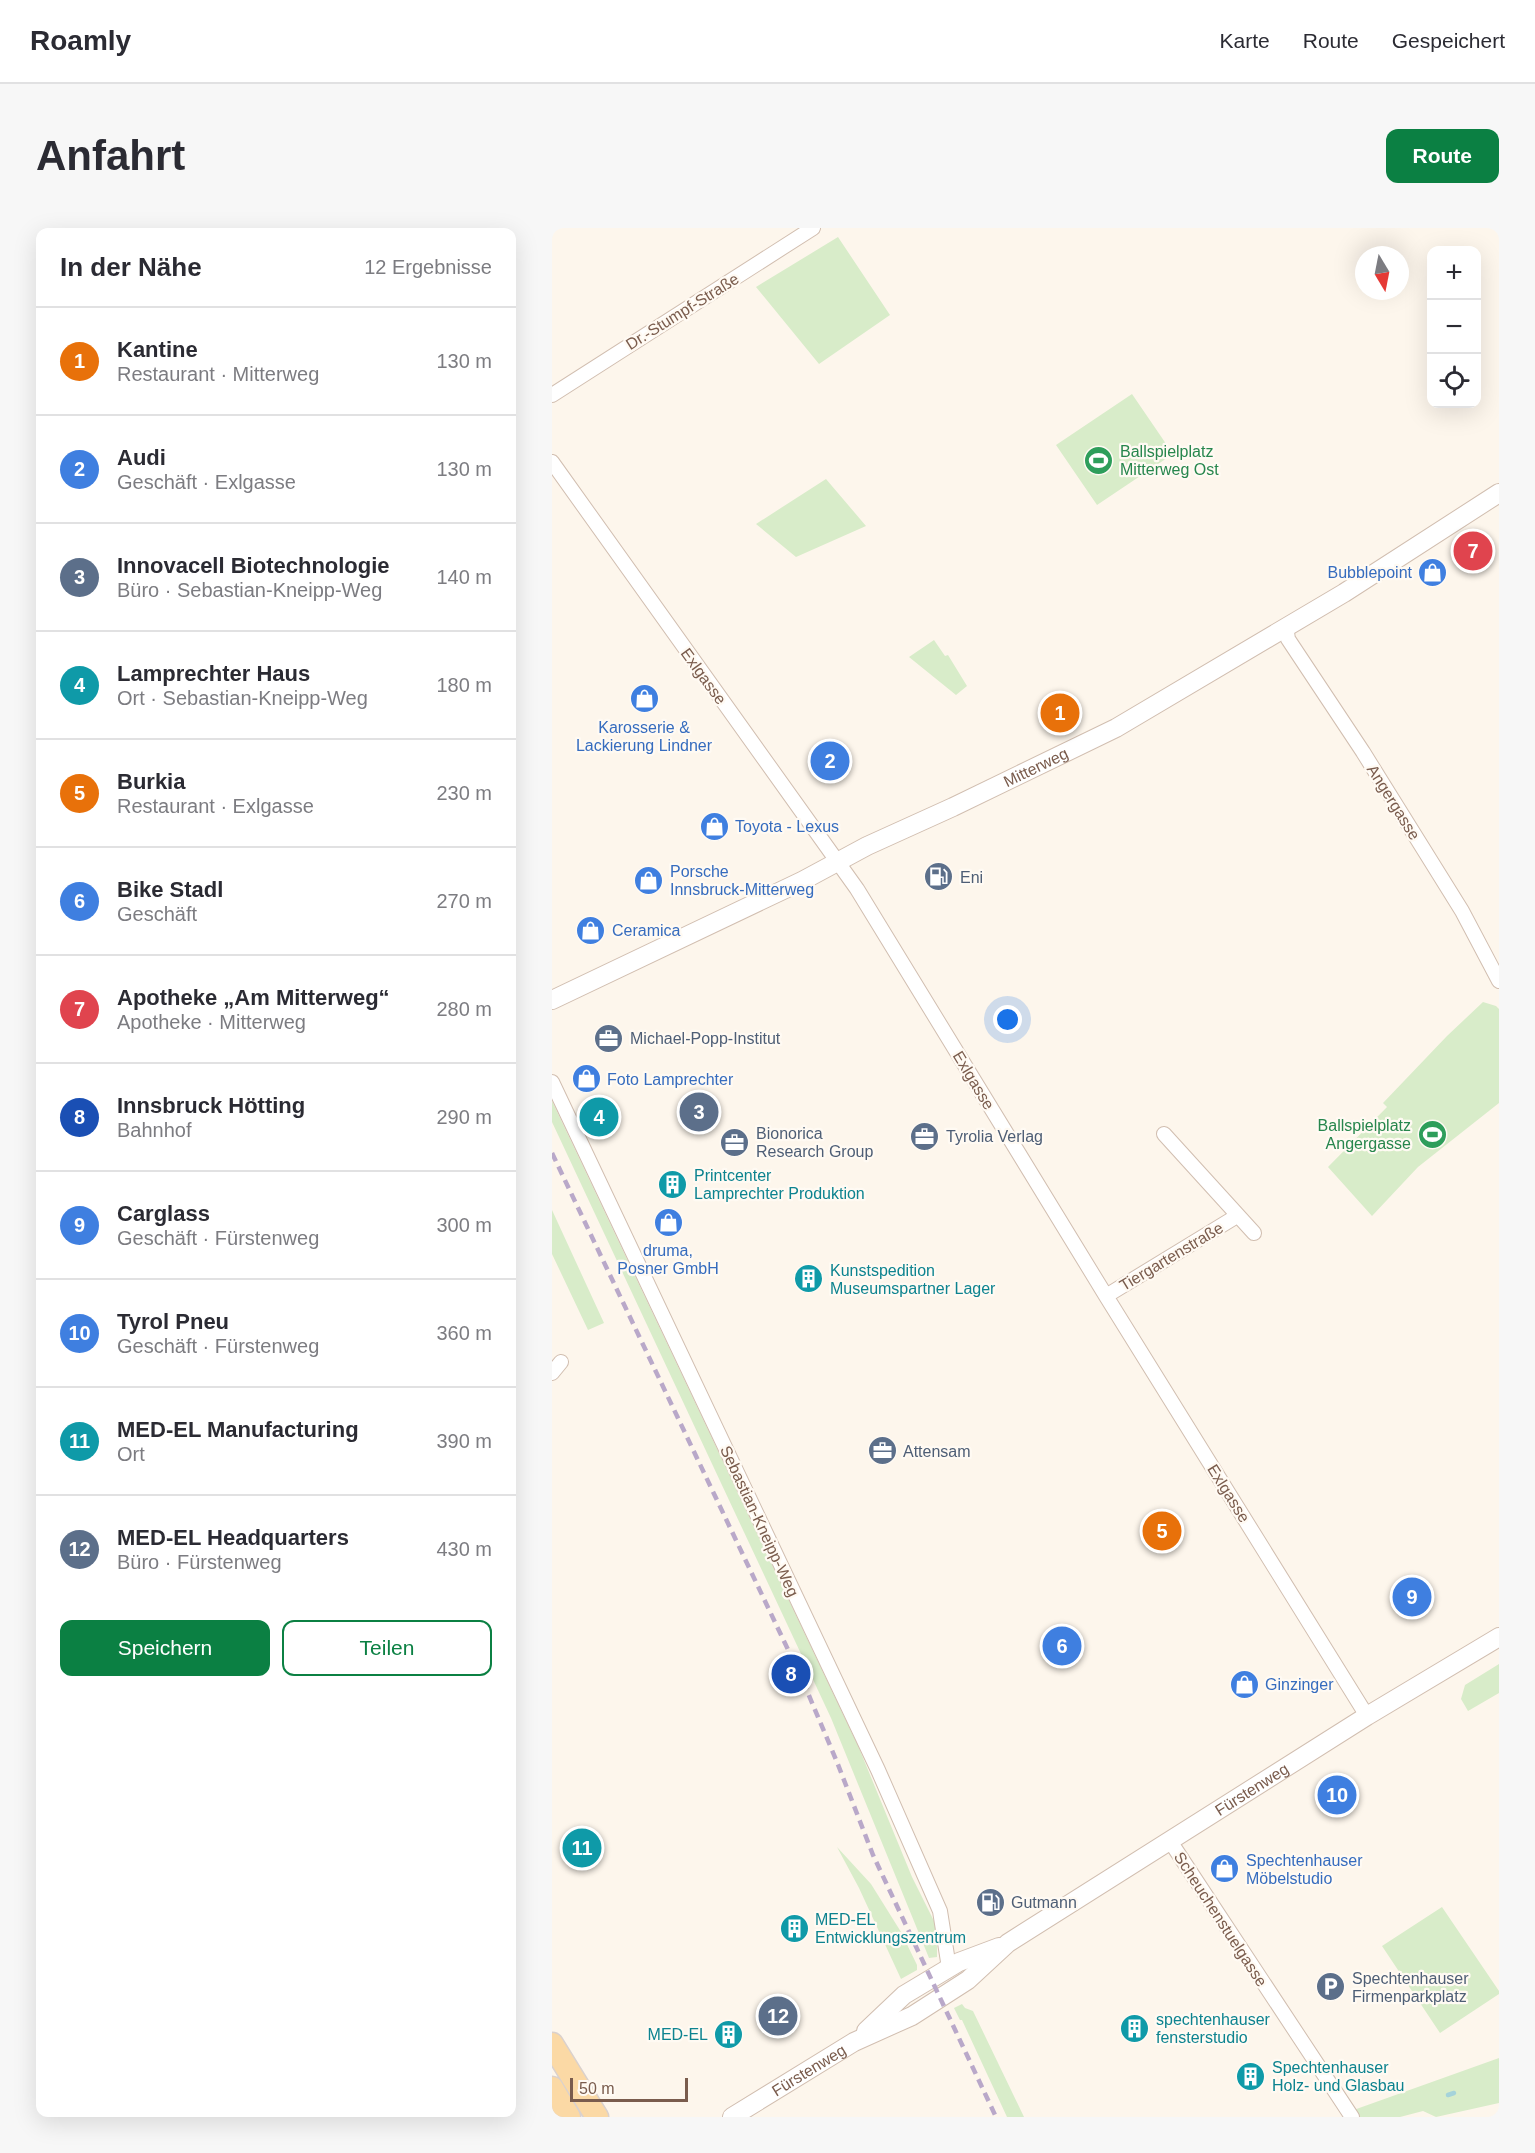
<!DOCTYPE html>
<html lang="de">
<head>
<meta charset="utf-8">
<style>
	body { margin:0; font-family:Helvetica,sans-serif; background:#f7f7f7; color:#2b2b33 }
	.controls { position:absolute; right:18px; top:18px; display:grid; overflow:hidden; border-radius:12px; box-shadow:0 6px 24px #0002 }
	.controls button { width:54px; height:54px; display:grid; place-items:center; padding:0; border:0; border-bottom:2px solid #e1e1e2; background:#fff; color:#2b2b33; font:30px sans-serif }
	.compass { position:absolute; left:803px; top:18px; width:54px; height:54px; border-radius:50%; background:#fff; box-shadow:0 6px 24px #0002; rotate:170deg }
	.scale { position:absolute; left:18px; bottom:15px; width:118px; box-sizing:border-box; padding-left:6px; border:3px solid #7a5c4d; border-top:0; font-size:16px; line-height:21px; white-space:nowrap; color:#7a5c4d; -webkit-text-stroke:4px #fffaf3; paint-order:stroke }
	.you { position:absolute; left:456px; top:792px; width:21px; height:21px; margin:-15px; border:4px solid #fff; border-radius:50%; background:#1a73e8; box-shadow:0 0 0 9px #1a73e833 }
	.badge { display:grid; place-items:center; width:39px; height:39px; border-radius:50%; background:#0b8043; color:#fff; font-size:20px; font-weight:700 }
	.pin { position:absolute; translate:-50% -50%; border:3px solid #fff; box-shadow:0 2px 6px #0006 }
	.list { margin:0; padding:0; list-style:none }
	h2 { display:flex; justify-content:space-between; align-items:center; height:78px; margin:0; padding:0 24px; font-size:26px }
	h2 small { font-size:20px; font-weight:400; color:#7c7c81 }
	.list li { display:grid; grid-template-columns:39px 1fr auto; gap:18px; align-items:center; box-sizing:border-box; height:108px; padding:0 24px; border-top:2px solid #e1e1e2 }
	.list b { display:block; font-size:22px; white-space:nowrap }
	.list p { margin:0; font-size:20px; white-space:nowrap; color:#7c7c81 }
	.list em { font-size:20px; font-style:normal; color:#7c7c81 }
	.actions { display:flex; gap:12px; padding:18px 24px }
	.actions a { flex:1; padding:14px 0; border:2px solid #0b8043; border-radius:12px; text-align:center; font-size:21px; color:#0b8043 }
	.actions .main { background:#0b8043; color:#fff }
	.icon { flex:none; width:33px; height:33px; fill:none; stroke:currentColor; stroke-width:2; stroke-linecap:round; stroke-linejoin:round }
	.map { position:relative; flex:none; width:947px; height:1889px; overflow:hidden; border-radius:12px }
	header { display:flex; align-items:center; gap:36px; box-sizing:border-box; height:84px; padding:0 30px; background:#fff; border-bottom:2px solid #e1e1e2 }
	header strong { font-size:28px }
	nav { display:flex; gap:33px; margin-inline-start:auto; font-size:21px }
	.intro { display:flex; align-items:center; justify-content:space-between; box-sizing:border-box; height:144px; padding:0 36px }
	h1 { margin:0; font-size:42px }
	.button { padding:15px 27px; border-radius:12px; background:#0b8043; color:#fff; font-size:21px; font-weight:700 }
	main { display:flex; gap:36px; padding:0 36px }
	aside { flex:1; background:#fff; border-radius:12px; box-shadow:0 6px 24px #0002 }
	.map>svg:first-child { display:block }
	.green { fill:#d8ecc9 }
	.lines { fill:none; stroke-linecap:round; stroke-linejoin:round }
	.stream { stroke:#a5d3da; stroke-width:4.5 }
	.minor-casing { stroke:#d1beb0; stroke-width:16 }
	.tertiary-casing { stroke:#d1beb0; stroke-width:20 }
	.primary-casing { stroke:#dad1cd; stroke-width:25 }
	.minor { stroke:#fff; stroke-width:14 }
	.tertiary { stroke:#fff; stroke-width:18 }
	.primary { stroke:#fbd9a5; stroke-width:22 }
	.rail { stroke:#b9a8c9; stroke-width:4.5; stroke-dasharray:9 6; stroke-linecap:butt }
	.labels { text-anchor:middle; stroke-width:4.5; stroke-linejoin:round; paint-order:stroke }
	.street-label { font-size:16px; fill:#7a5c4d; stroke:#fffaf3 }
	.leisure-label { font-size:16px; fill:#27864d; stroke:#fffaf3; text-anchor:start }
	.shop-label { font-size:16px; fill:#366cbe; stroke:#fffaf3; text-anchor:start }
	.service-label { font-size:16px; fill:#4e5e75; stroke:#fffaf3; text-anchor:start }
	.culture-label { font-size:16px; fill:#0d838f; stroke:#fffaf3; text-anchor:start }
</style>
</head>
<body>
<header>
<strong>Roamly</strong>
<nav><a>Karte</a><a>Route</a><a>Gespeichert</a></nav>
</header>
<div class="intro"><h1>Anfahrt</h1><a class="button">Route</a></div>
<main>
<aside>
<h2>In der Nähe<small>12 Ergebnisse</small></h2>
<ul class="list">
<li><span class="badge" style="background:#e8710a">1</span><div><b>Kantine</b><p>Restaurant · Mitterweg</p></div><em>130 m</em></li>
<li><span class="badge" style="background:#3f7fe0">2</span><div><b>Audi</b><p>Geschäft · Exlgasse</p></div><em>130 m</em></li>
<li><span class="badge" style="background:#5c6f8a">3</span><div><b>Innovacell Biotechnologie</b><p>Büro · Sebastian-Kneipp-Weg</p></div><em>140 m</em></li>
<li><span class="badge" style="background:#0f9aa8">4</span><div><b>Lamprechter Haus</b><p>Ort · Sebastian-Kneipp-Weg</p></div><em>180 m</em></li>
<li><span class="badge" style="background:#e8710a">5</span><div><b>Burkia</b><p>Restaurant · Exlgasse</p></div><em>230 m</em></li>
<li><span class="badge" style="background:#3f7fe0">6</span><div><b>Bike Stadl</b><p>Geschäft</p></div><em>270 m</em></li>
<li><span class="badge" style="background:#e0444e">7</span><div><b>Apotheke „Am Mitterweg“</b><p>Apotheke · Mitterweg</p></div><em>280 m</em></li>
<li><span class="badge" style="background:#1a4fb4">8</span><div><b>Innsbruck Hötting</b><p>Bahnhof</p></div><em>290 m</em></li>
<li><span class="badge" style="background:#3f7fe0">9</span><div><b>Carglass</b><p>Geschäft · Fürstenweg</p></div><em>300 m</em></li>
<li><span class="badge" style="background:#3f7fe0">10</span><div><b>Tyrol Pneu</b><p>Geschäft · Fürstenweg</p></div><em>360 m</em></li>
<li><span class="badge" style="background:#0f9aa8">11</span><div><b>MED-EL Manufacturing</b><p>Ort</p></div><em>390 m</em></li>
<li><span class="badge" style="background:#5c6f8a">12</span><div><b>MED-EL Headquarters</b><p>Büro · Fürstenweg</p></div><em>430 m</em></li>
</ul>
<div class="actions"><a class="main">Speichern</a><a>Teilen</a></div>
</aside>
<div class="map">
<svg width="947" height="1889" viewBox="0 0 947 1889">
	<rect width="100%" height="100%" fill="#fdf6ec"/>
	<!-- green -->
	<path class="green" d="M286,9L338,87L267,136L204,59Z
		M580,166L621,226L545,277L504,217Z
		M274,251L314,298L244,329L204,296Z
		M382,412L393,428L396,427L415,458L404,467L357,429Z
		M931,774L944,778L947,781V875L866,939L820,988L776,939L835,879L831,875L895,808Z
		M0,873L307,1520L360,1649L385,1699V1729L377,1730L279,1490L0,894Z
		M0,982L52,1095L36,1102L0,1026Z
		M947,1436V1465L916,1483L909,1471L913,1457Z
		M285,1619L319,1656L349,1704L365,1737V1742L349,1751L307,1660Z
		M890,1679L947,1763V1766L888,1805L830,1718Z
		M410,1776L413,1780L421,1783L472,1889H455L410,1792H408L402,1780Z
		M947,1830V1875L884,1889L871,1883L848,1889H800L796,1884Z"/>
	<g class="lines">
		<!-- stream -->
		<path class="stream" d="M896,1867L902,1865"/>
		<defs>
			<path id="minor" d="M0,167L261,0
				M0,234L305,661L554,1068L815,1488
				M734,398L736,411L811,524L910,683L947,753
				M0,854L326,1542L388,1683L397,1740
				M612,906L702,1005
				M554,1068L685,988
				M0,1145L9,1134
				M618,1613L800,1889"/>
			<g id="tertiary">
				<path id="s1" d="M0,772L250,653L315,618L401,579L564,500L792,365L947,265"/>
				<path d="M314,1803L352,1767L407,1734L447,1719"/>
				<path id="s2" d="M180,1889L302,1814L360,1788L416,1752L456,1715L815,1488L947,1409"/>
			</g>
			<path id="primary" d="M0,1816L45,1889
				M0,1860L17,1889"/>
		</defs>
		<!-- minor casing -->
		<use href="#minor" class="minor-casing"/>
		<!-- tertiary casing -->
		<use href="#tertiary" class="tertiary-casing"/>
		<!-- primary casing -->
		<use href="#primary" class="primary-casing"/>
		<!-- minor -->
		<use href="#minor" class="minor"/>
		<!-- tertiary -->
		<use href="#tertiary" class="tertiary"/>
		<!-- primary -->
		<use href="#primary" class="primary"/>
		<!-- rail -->
		<path class="rail" d="M0,925L250,1451L285,1534L321,1627L444,1889"/>
	</g>
	<!-- icons -->
	<defs>
		<symbol id="stadium-disc" viewBox="-11 -11 22 22"><circle r="9.5" fill="#2e9e5b" stroke="#fffaf3"/><path d="M0-5a6.5 5 0 1 0 0 10a6.5 5 0 1 0 0-10ZM-3.5-1.8h7v3.6h-7Z" fill="#fff"/></symbol>
		<symbol id="shop-disc" viewBox="-11 -11 22 22"><circle r="9.5" fill="#3f7fe0" stroke="#fffaf3"/><path d="M-5-2.5h2.3a2.7 3.5 0 0 1 5.4 0H5L5.5 6h-11ZM-1.5-2.5h3a1.5 2.3 0 0 0-3 0Z" fill="#fff"/></symbol>
		<symbol id="fuel-disc" viewBox="-11 -11 22 22"><circle r="9.5" fill="#5c6f8a" stroke="#fffaf3"/><path d="M-5.5-6h7V0h2V4h1.3V-2.5L3-4.5l.8-.8L6-3V5H2.5V1h-1V6h-7ZM-4.2-4.7v3.2H.2V-4.7Z" fill="#fff"/></symbol>
		<symbol id="office-disc" viewBox="-11 -11 22 22"><circle r="9.5" fill="#5c6f8a" stroke="#fffaf3"/><path d="M-6-3h4V-5.5h4V-3h4V5H-6ZM-1-4.5V-3h2v-1.5ZM-6 0V1H6V0Z" fill="#fff"/></symbol>
		<symbol id="building-disc" viewBox="-11 -11 22 22"><circle r="9.5" fill="#0f9aa8" stroke="#fffaf3"/><path d="M-4-6H4V6H1V3H-1V6H-4ZM-2.5-4.3h1.7v1.8h-1.7ZM.8-4.3h1.7v1.8H.8ZM-2.5-1h1.7V.8h-1.7ZM.8-1h1.7V.8H.8Z" fill="#fff"/></symbol>
		<symbol id="parking-disc" viewBox="-11 -11 22 22"><circle r="9.5" fill="#5c6f8a" stroke="#fffaf3"/><path d="M-3.5-5.5H1a3.5 3.5 0 0 1 0 7H-1V5.5H-3.5ZM-1-3.4V-.6H.8a1.4 1.4 0 0 0 0-2.8Z" fill="#fff"/></symbol>
	</defs>
	<g fill-rule="evenodd">
		<use href="#stadium-disc" x="530" y="216" width="33" height="33"/>
		<use href="#shop-disc" x="864" y="328" width="33" height="33"/>
		<use href="#shop-disc" x="76" y="454" width="33" height="33"/>
		<use href="#shop-disc" x="146" y="582" width="33" height="33"/>
		<use href="#fuel-disc" x="370" y="632" width="33" height="33"/>
		<use href="#shop-disc" x="80" y="636" width="33" height="33"/>
		<use href="#shop-disc" x="22" y="686" width="33" height="33"/>
		<use href="#office-disc" x="40" y="794" width="33" height="33"/>
		<use href="#shop-disc" x="18" y="834" width="33" height="33"/>
		<use href="#stadium-disc" x="864" y="890" width="33" height="33"/>
		<use href="#office-disc" x="356" y="892" width="33" height="33"/>
		<use href="#office-disc" x="166" y="898" width="33" height="33"/>
		<use href="#building-disc" x="104" y="940" width="33" height="33"/>
		<use href="#shop-disc" x="100" y="978" width="33" height="33"/>
		<use href="#building-disc" x="240" y="1034" width="33" height="33"/>
		<use href="#office-disc" x="314" y="1206" width="33" height="33"/>
		<use href="#shop-disc" x="676" y="1440" width="33" height="33"/>
		<use href="#shop-disc" x="656" y="1624" width="33" height="33"/>
		<use href="#fuel-disc" x="422" y="1658" width="33" height="33"/>
		<use href="#building-disc" x="226" y="1684" width="33" height="33"/>
		<use href="#parking-disc" x="762" y="1742" width="33" height="33"/>
		<use href="#building-disc" x="566" y="1784" width="33" height="33"/>
		<use href="#building-disc" x="160" y="1790" width="33" height="33"/>
		<use href="#building-disc" x="682" y="1832" width="33" height="33"/>
	</g>
	<g class="labels">
		<!-- street labels -->
		<g class="street-label">
			<text transform="translate(130 83) rotate(-32)" y="6">Dr.-Stumpf-Straße</text>
			<text transform="translate(152 448) rotate(54)" y="6">Exlgasse</text>
			<text dy="6" stroke="none"><textPath href="#s1" startOffset="537">Mitterweg</textPath></text>
			<text transform="translate(842 574) rotate(58)" y="6">Angergasse</text>
			<text transform="translate(422 852) rotate(59)" y="6">Exlgasse</text>
			<text transform="translate(619 1028) rotate(-31)" y="6">Tiergartenstraße</text>
			<text transform="translate(677 1265) rotate(58)" y="6">Exlgasse</text>
			<text transform="translate(208 1293) rotate(65)" y="6">Sebastian-Kneipp-Weg</text>
			<text dy="6" stroke="none"><textPath href="#s2" startOffset="616">Fürstenweg</textPath></text>
			<text transform="translate(669 1691) rotate(57)" y="6">Scheuchenstuelgasse</text>
			<text dy="6" stroke="none"><textPath href="#s2" startOffset="90">Fürstenweg</textPath></text>
		</g>
		<!-- leisure labels -->
		<g class="leisure-label">
			<text x="568" y="229">Ballspielplatz<tspan x="568" dy="18">Mitterweg Ost</tspan></text>
			<text x="859" y="903" text-anchor="end">Ballspielplatz<tspan x="859" dy="18">Angergasse</tspan></text>
		</g>
		<!-- shop labels -->
		<g class="shop-label">
			<text x="860" y="350" text-anchor="end">Bubblepoint</text>
			<text x="92" y="505" text-anchor="middle">Karosserie &amp;<tspan x="92" dy="18">Lackierung Lindner</tspan></text>
			<text x="183" y="604">Toyota - Lexus</text>
			<text x="118" y="649">Porsche<tspan x="118" dy="18">Innsbruck-Mitterweg</tspan></text>
			<text x="60" y="708">Ceramica</text>
			<text x="55" y="857">Foto Lamprechter</text>
			<text x="116" y="1028" text-anchor="middle">druma,<tspan x="116" dy="18">Posner GmbH</tspan></text>
			<text x="713" y="1462">Ginzinger</text>
			<text x="694" y="1638">Spechtenhauser<tspan x="694" dy="18">Möbelstudio</tspan></text>
		</g>
		<!-- service labels -->
		<g class="service-label">
			<text x="408" y="655">Eni</text>
			<text x="78" y="816">Michael-Popp-Institut</text>
			<text x="204" y="911">Bionorica<tspan x="204" dy="18">Research Group</tspan></text>
			<text x="394" y="914">Tyrolia Verlag</text>
			<text x="351" y="1229">Attensam</text>
			<text x="459" y="1680">Gutmann</text>
			<text x="800" y="1756">Spechtenhauser<tspan x="800" dy="18">Firmenparkplatz</tspan></text>
		</g>
		<!-- culture labels -->
		<g class="culture-label">
			<text x="142" y="953">Printcenter<tspan x="142" dy="18">Lamprechter Produktion</tspan></text>
			<text x="278" y="1048">Kunstspedition<tspan x="278" dy="18">Museumspartner Lager</tspan></text>
			<text x="263" y="1697">MED-EL<tspan x="263" dy="18">Entwicklungszentrum</tspan></text>
			<text x="604" y="1797">spechtenhauser<tspan x="604" dy="18">fensterstudio</tspan></text>
			<text x="156" y="1812" text-anchor="end">MED-EL</text>
			<text x="720" y="1845">Spechtenhauser<tspan x="720" dy="18">Holz- und Glasbau</tspan></text>
		</g>
	</g>
</svg>
<div class="controls">
<button>+</button>
<button>−</button>
<button><svg class="icon" aria-label="locate" viewBox="0 0 24 24"><circle cx="12" cy="12" r="6"/><path d="M12 2v4M12 18v4M2 12h4M18 12h4"/></svg></button>
</div>
<svg class="compass" viewBox="-18 -18 36 36"><path d="M0-13l5 13h-10z" fill="#e53935"/><path d="M0 13l5-13h-10z" fill="#7c7c81"/></svg>
<div class="scale">50 m</div>
<div class="you"></div>
<div class="pin badge" style="left:508px;top:485px;background:#e8710a">1</div>
<div class="pin badge" style="left:278px;top:533px;background:#3f7fe0">2</div>
<div class="pin badge" style="left:147px;top:884px;background:#5c6f8a">3</div>
<div class="pin badge" style="left:47px;top:889px;background:#0f9aa8">4</div>
<div class="pin badge" style="left:610px;top:1303px;background:#e8710a">5</div>
<div class="pin badge" style="left:510px;top:1418px;background:#3f7fe0">6</div>
<div class="pin badge" style="left:921px;top:323px;background:#e0444e">7</div>
<div class="pin badge" style="left:239px;top:1446px;background:#1a4fb4">8</div>
<div class="pin badge" style="left:860px;top:1369px;background:#3f7fe0">9</div>
<div class="pin badge" style="left:785px;top:1567px;background:#3f7fe0">10</div>
<div class="pin badge" style="left:30px;top:1620px;background:#0f9aa8">11</div>
<div class="pin badge" style="left:226px;top:1788px;background:#5c6f8a">12</div>
</div>
</main>
</body>
</html>
